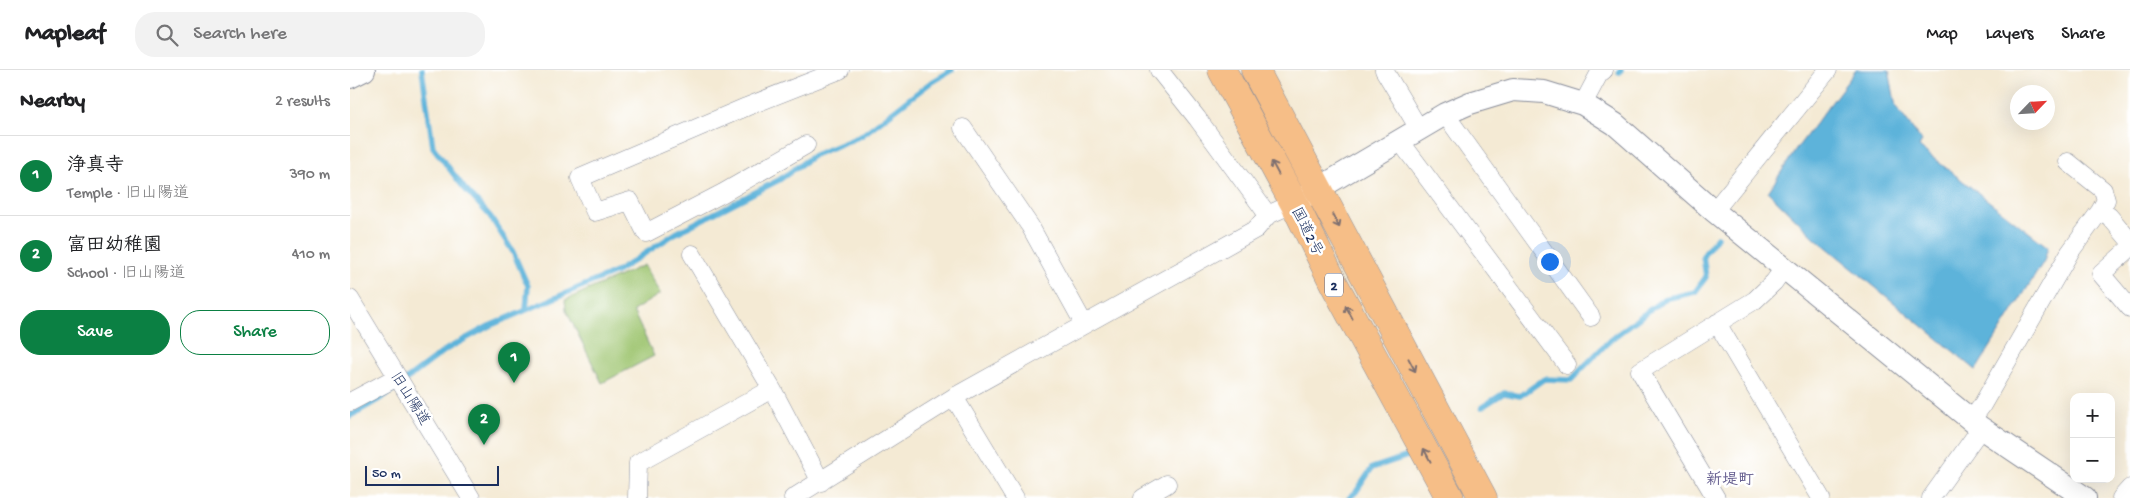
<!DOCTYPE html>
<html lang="en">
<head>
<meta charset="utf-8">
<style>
	body { margin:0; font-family:"Gochi Hand","Klee One",sans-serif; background:#f2f2f2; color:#202124 }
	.controls { position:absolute; right:15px; bottom:15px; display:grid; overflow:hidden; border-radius:10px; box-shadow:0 5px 20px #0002 }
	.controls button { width:45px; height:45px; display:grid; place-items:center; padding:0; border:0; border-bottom:1px solid #e0e0e0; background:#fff; color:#202124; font:25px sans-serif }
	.compass { position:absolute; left:1660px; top:15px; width:45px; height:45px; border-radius:50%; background:#fff; box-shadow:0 5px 20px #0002; rotate:65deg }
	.scale { position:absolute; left:15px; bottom:12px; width:134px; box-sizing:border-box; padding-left:5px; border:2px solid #1b2f5e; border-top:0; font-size:14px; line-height:18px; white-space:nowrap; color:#1b2f5e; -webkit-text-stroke:4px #fff; paint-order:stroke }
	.you { position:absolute; left:1199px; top:191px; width:18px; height:18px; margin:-12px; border:4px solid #fff; border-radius:50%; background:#1a73e8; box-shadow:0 0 0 8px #1a73e833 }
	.badge { display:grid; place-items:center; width:32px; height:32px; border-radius:50%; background:#0b8043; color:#fff; font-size:16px; font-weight:700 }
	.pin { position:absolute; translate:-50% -41px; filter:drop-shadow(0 1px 2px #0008) }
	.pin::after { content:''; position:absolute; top:26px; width:18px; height:15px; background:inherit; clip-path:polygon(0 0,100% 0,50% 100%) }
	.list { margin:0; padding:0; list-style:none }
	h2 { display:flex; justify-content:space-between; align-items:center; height:65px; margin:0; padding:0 20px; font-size:21px }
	h2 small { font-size:16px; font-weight:400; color:#757577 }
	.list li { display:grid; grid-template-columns:32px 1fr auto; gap:15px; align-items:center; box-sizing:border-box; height:80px; padding:0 20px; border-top:1px solid #e0e0e0 }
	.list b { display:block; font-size:19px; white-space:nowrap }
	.list p { margin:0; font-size:16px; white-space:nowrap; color:#757577 }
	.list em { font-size:16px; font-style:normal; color:#757577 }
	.actions { display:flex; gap:10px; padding:15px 20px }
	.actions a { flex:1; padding:11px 0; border:1px solid #0b8043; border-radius:20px; text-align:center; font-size:18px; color:#0b8043 }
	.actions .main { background:#0b8043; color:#fff }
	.icon { flex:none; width:28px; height:28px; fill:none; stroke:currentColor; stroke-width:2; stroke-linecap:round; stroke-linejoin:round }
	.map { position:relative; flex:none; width:1780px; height:428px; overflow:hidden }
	header { display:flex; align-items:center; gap:30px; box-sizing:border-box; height:70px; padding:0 25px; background:#fff; border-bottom:1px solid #e0e0e0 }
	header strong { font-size:24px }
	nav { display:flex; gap:28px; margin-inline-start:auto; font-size:18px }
	.search { width:350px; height:45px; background:#f2f2f2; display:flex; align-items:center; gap:12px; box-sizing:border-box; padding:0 18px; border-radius:20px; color:#757577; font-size:19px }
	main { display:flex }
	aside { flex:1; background:#fff }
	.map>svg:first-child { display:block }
	.green { fill:#9ec570; stroke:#5c7a67 }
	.water { fill:#5db3da; stroke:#3c719c }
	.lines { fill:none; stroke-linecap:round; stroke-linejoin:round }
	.stream { stroke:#5db3da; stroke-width:5.5 }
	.minor-casing { stroke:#888c99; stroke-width:19 }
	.tertiary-casing { stroke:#888c99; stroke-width:24 }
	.trunk-casing { stroke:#888c99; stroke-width:29 }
	.minor { stroke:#fff; stroke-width:18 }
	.tertiary { stroke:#fff; stroke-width:22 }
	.trunk { stroke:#f6be87; stroke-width:28 }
	.oneway { stroke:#7e6f70 }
	.labels { text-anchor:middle; stroke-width:5; stroke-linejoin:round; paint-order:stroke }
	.shield { fill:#fff; stroke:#5f6d8e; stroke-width:1 }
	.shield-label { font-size:14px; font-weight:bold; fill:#1b2f5e }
	.street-label { font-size:15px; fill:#1b2f5e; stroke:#fff }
	.neighbourhood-label { font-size:16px; font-weight:bold; fill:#625b8d; stroke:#fff }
</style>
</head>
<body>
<header>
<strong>Mapleaf</strong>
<div class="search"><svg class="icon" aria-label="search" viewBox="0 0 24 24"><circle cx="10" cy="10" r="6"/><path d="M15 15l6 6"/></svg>Search here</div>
<nav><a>Map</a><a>Layers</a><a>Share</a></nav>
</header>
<main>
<aside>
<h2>Nearby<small>2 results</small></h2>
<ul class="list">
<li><span class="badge">1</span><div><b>浄真寺</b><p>Temple · 旧山陽道</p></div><em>390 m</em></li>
<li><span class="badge">2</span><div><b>富田幼稚園</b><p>School · 旧山陽道</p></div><em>410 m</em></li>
</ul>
<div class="actions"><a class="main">Save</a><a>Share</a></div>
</aside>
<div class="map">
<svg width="1780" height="428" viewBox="0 0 1780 428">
	<rect width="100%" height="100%" fill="#fff"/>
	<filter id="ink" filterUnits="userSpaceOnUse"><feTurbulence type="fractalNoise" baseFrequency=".02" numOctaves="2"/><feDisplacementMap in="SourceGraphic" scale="10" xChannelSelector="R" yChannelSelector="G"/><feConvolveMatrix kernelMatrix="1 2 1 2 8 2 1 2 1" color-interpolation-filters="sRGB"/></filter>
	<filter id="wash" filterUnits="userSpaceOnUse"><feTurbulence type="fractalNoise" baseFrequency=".0096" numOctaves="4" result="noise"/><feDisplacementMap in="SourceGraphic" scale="20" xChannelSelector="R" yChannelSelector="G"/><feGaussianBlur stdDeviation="1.12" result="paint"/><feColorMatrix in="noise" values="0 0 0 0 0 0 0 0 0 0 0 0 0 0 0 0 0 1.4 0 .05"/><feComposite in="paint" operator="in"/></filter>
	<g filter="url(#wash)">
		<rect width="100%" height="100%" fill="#f4ead4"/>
		<!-- green -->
		<path class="green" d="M294,195L310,224L283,241L304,286L252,313L216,240L215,230Z"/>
		<!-- water -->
		<path class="water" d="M1506,0H1539L1546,37L1572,71L1569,77L1698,177L1694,191L1626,300L1464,167L1418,122L1447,78Z"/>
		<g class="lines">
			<!-- stream -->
			<path class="stream" d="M72,0L83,77L114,118L140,146L163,182L178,216L176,240
				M1269,2L1271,0
				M1132,337L1154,323L1170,326L1194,309L1221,310L1260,270L1314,229L1345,222L1356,207L1353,186L1367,167
				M0,346L33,327L97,279L139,256L268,201L326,163L429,110L464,85L511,66L580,13L602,0
				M999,428L1006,422L1022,398L1067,383"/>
		</g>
	</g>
	<g filter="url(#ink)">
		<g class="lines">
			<defs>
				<path id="minor" d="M809,0L847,48L918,145
					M1034,0L1069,59
					M1233,34L1249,4L1254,0
					M1095,44L1241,247
					M613,58L680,156L734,254
					M1050,71L1217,295
					M456,75L373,123L296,163L280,131L245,142L230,108L396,37L490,0
					M1364,141L1478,0
					M1750,141L1759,146L1780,171
					M1780,178L1751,204L1780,238
					M342,184L422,319L471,412
					M0,229L121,428
					M1367,253L1471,428
					M604,327L665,428
					M0,332L47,307
					M1621,350L1631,337L1720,182L1750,141L1756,130L1753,120L1718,92
					M287,428L288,393L422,319
					M443,428L604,327L906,159L918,145L944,133
					M793,428L817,414
					M1366,428L1290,301L1405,230L1424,212L1434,198
					M1581,428L1631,358
					M1771,428L1780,418"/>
				<path id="tertiary" d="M0,7L14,0
					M944,133L1095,44L1120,33L1163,20L1194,22L1233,34L1265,54L1364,141L1631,358L1735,428"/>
				<path id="trunk" d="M872,0L944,133L984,214L1100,428
					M905,0L1133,428"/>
			</defs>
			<!-- minor casing -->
			<use href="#minor" class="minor-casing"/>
			<!-- tertiary casing -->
			<use href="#tertiary" class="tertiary-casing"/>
			<!-- trunk casing -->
			<use href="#trunk" class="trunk-casing"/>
			<!-- minor -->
			<use href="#minor" class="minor"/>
			<!-- tertiary -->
			<use href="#tertiary" class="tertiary"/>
			<!-- trunk -->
			<use href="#trunk" class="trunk"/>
		</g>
		<!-- one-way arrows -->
		<defs><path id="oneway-shaft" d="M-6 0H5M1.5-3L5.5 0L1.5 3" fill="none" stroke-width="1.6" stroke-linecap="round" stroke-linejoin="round" transform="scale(1.25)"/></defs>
		<g class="oneway">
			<use href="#oneway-shaft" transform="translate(925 98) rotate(-118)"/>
			<use href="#oneway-shaft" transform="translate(986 151) rotate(62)"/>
			<use href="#oneway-shaft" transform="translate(999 242) rotate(-118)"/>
			<use href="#oneway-shaft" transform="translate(1062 295) rotate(62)"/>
			<use href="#oneway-shaft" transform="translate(1077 385) rotate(-118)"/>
		</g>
	</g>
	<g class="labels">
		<!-- shield labels -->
		<rect class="shield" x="975" y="203.5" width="18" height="23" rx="4"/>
		<g class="shield-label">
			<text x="984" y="220">2</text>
		</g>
		<!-- street labels -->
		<g class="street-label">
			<text transform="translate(958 161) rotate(63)" y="5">国道2号</text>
			<text transform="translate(61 328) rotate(58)" y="5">旧山陽道</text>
		</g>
		<!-- neighbourhood labels -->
		<g class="neighbourhood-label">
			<text x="1380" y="414">新堤町</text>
		</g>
	</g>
</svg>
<div class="controls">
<button>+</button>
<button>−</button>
</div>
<svg class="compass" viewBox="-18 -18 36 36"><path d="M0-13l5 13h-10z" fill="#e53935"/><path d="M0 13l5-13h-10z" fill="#757577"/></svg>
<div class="scale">50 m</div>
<div class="you"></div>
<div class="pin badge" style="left:164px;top:313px">1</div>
<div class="pin badge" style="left:134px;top:375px">2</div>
</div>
</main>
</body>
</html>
